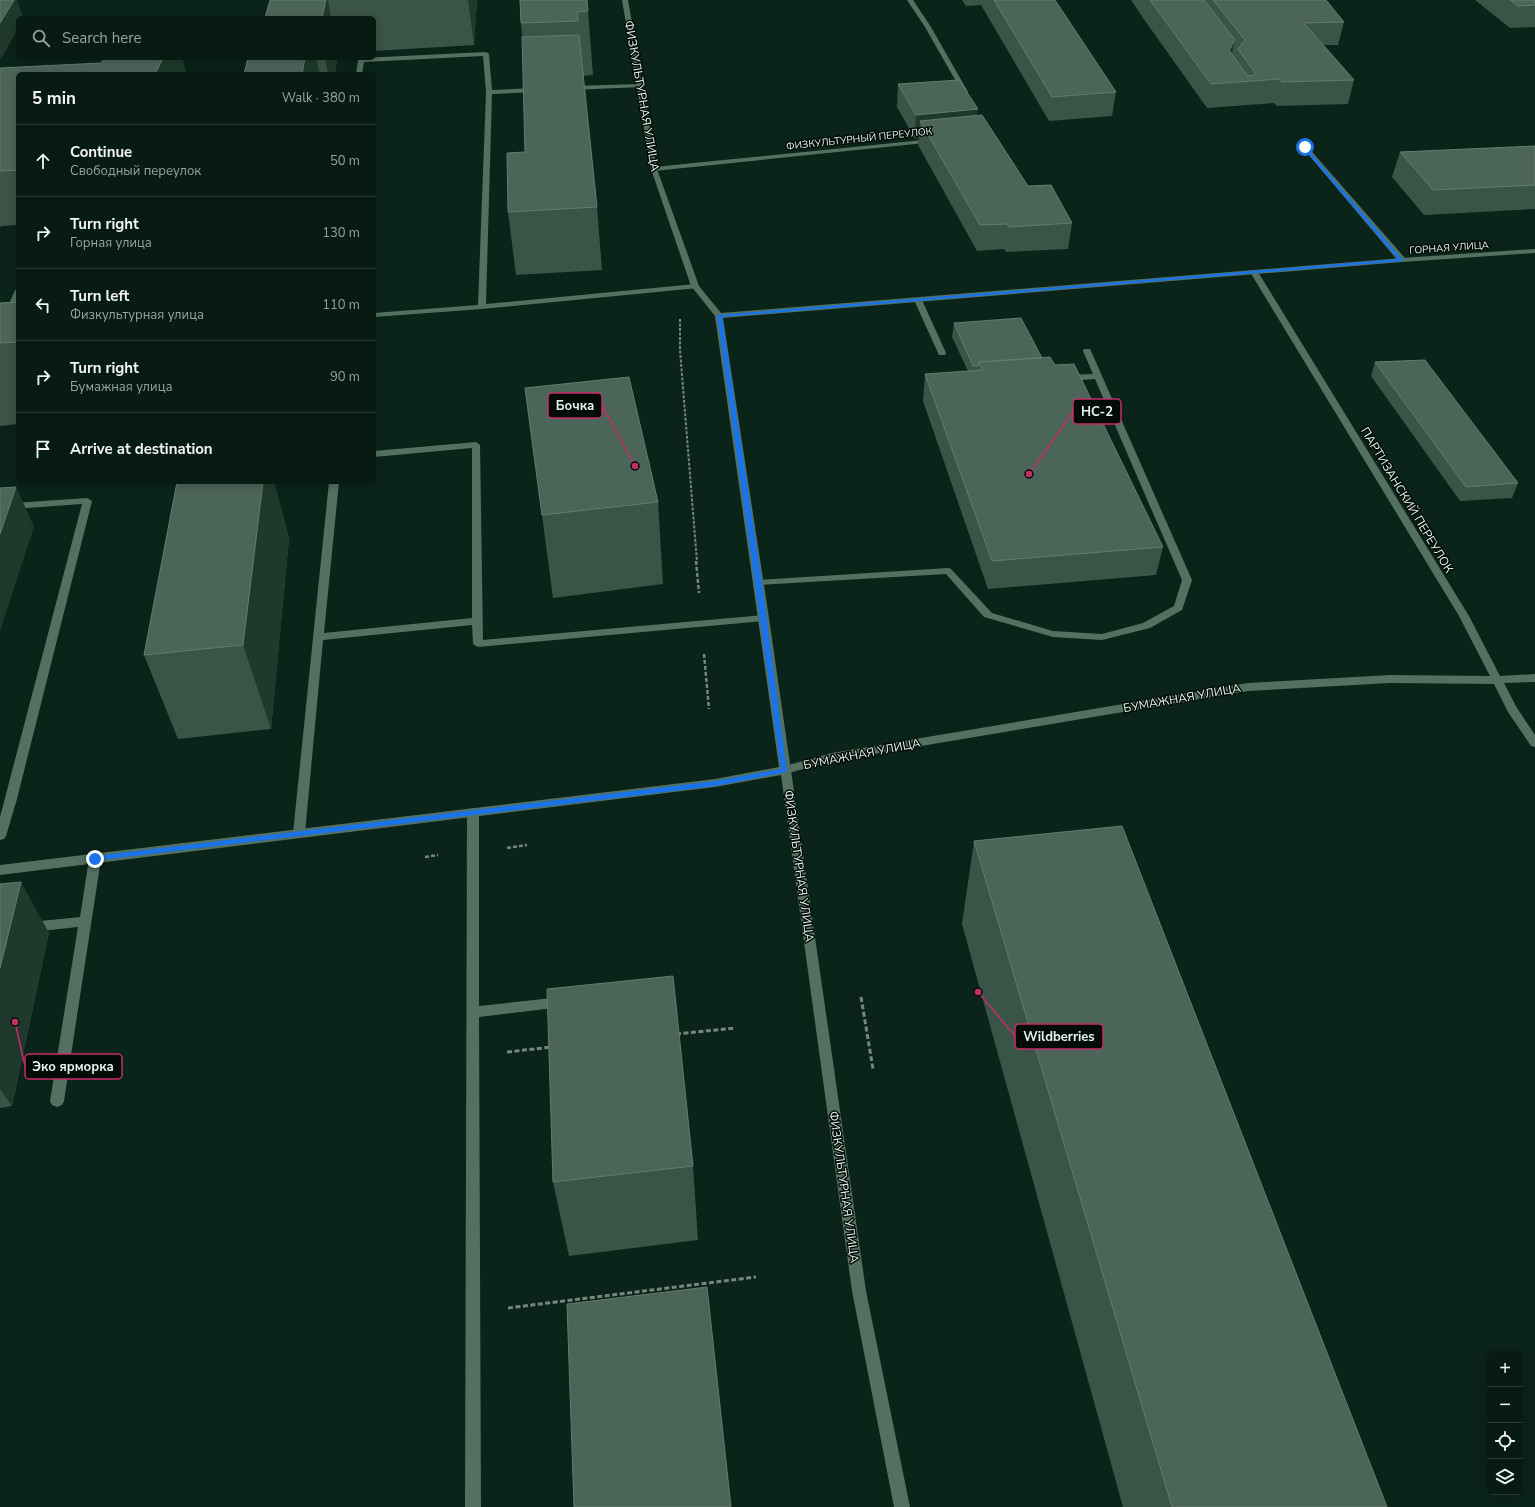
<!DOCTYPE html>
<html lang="en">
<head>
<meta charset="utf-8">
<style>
	body { margin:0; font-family:"Nunito Sans",sans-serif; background:#162821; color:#f1f3f6 }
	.controls { position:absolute; right:12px; bottom:12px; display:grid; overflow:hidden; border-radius:6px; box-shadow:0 2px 10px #0003 }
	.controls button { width:36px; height:36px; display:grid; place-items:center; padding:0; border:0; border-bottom:1px solid #293933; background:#081b13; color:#f1f3f6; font:20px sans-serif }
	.stop { position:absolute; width:12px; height:12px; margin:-9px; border:3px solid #1a73e8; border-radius:50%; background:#fff }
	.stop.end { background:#1a73e8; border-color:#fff; box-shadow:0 1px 4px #0008 }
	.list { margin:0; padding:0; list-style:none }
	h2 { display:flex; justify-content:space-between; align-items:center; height:52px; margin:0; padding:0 16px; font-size:17px }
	h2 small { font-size:13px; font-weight:400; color:#98a1a0 }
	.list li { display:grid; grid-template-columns:26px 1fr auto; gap:12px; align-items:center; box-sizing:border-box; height:72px; padding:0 16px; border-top:1px solid #293933 }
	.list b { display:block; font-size:15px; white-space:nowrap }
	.list p { margin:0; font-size:13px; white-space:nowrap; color:#98a1a0 }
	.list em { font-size:13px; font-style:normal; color:#98a1a0 }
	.icon { flex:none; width:22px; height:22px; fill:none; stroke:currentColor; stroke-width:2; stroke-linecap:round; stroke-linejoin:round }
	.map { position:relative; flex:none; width:1535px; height:1507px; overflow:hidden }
	.search { position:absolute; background:#081b13; box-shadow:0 2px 10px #0003; left:16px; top:16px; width:360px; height:44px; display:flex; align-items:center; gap:10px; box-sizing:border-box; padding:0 14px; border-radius:6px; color:#98a1a0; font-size:15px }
	.panel { position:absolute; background:#081b13; box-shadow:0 2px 10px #0003; left:16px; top:72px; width:360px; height:412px; border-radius:6px }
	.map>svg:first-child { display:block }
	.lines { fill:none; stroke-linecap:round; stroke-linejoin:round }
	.path-far2 { stroke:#73887e; stroke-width:2; stroke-dasharray:3 1.5; stroke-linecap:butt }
	.path-far1 { stroke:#73887e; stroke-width:2.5; stroke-dasharray:4 2; stroke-linecap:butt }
	.path { stroke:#73887e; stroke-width:3; stroke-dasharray:5 2.5; stroke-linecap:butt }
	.service { fill:#537061; fill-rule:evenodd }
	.minor { fill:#537061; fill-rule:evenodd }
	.tertiary { fill:#537061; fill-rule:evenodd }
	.wall { fill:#3a5447 }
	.shaded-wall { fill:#1f3a2d }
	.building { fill:#4c6559; stroke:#647c70 }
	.route { fill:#1a73e8 }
	.labels { text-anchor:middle; stroke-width:3; stroke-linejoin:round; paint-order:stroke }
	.far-street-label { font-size:10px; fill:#e5f5ec; stroke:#030b06 }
	.street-label { font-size:12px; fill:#e5f5ec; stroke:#030b06 }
	.leader { fill:none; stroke:#c62e6a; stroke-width:1.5 }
	.callout-dot { fill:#c62e6a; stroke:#030b06; stroke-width:1.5 }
	.callout { fill:#030b06; stroke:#c62e6a; stroke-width:1.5 }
	.callout-label { font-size:13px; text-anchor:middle; font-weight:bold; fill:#e5f5ec }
</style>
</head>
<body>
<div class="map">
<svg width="1535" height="1507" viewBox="0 0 1535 1507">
	<rect width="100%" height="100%" fill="#0a2419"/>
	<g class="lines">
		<!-- path-far2 -->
		<path class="path-far2" d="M680,319V350L697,562"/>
		<!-- path-far1 -->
		<path class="path-far1" d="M696,561L699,593
			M704,654L709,709
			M507,848L527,845
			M425,857L438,855"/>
		<!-- path -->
		<path class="path" d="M861,997L873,1069
			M676,1034L735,1028
			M507,1052L552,1047
			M508,1308L756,1277"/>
		<!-- service -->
		<path class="service" d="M486,52L489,54L492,90L537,88L540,90L537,92L492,94L486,304L695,284L699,286L698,288L482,309L374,317V313L478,305L486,92L483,56L364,62L362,74H356L358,60L361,58Z
			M640,84L642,85V87L571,90L568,88L571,86Z
			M1303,146H1307L1405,258V262H1399L1303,148Z
			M15,290H18V301L11,318H5L4,316Z
			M915,298H918L922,300L946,353L945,355H939L938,353L914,300Z
			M1084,349H1090L1091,351L1192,580L1182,610L1150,628L1102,640L1053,637L984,617L946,574L756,585L754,583L759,580L948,568L951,569L992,613L1053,631L1102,634L1143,623L1174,606L1182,580L1095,379L1066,381L1062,378L1066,375L1093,374L1083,351Z
			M476,442L480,445L483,640L764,615L769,618L764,621L478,647L473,644L472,625L323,640L305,833L303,836L299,837L295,836L293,833L329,482H339L324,633L472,618V448L374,457V451Z
			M87,498L92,501L17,799L6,836L4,839L0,840V817L82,504L0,510V504Z
			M473,808L477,809L479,812V1006L562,997L567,998L568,1002L567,1006L562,1007L479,1017L481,1507H465L467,812L469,809Z
			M95,854L99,856L101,859L64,1101L62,1105L57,1107L52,1105L50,1101L78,927L31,932L27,930L25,927L27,924L31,922L80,917L89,859L91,856Z"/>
		<!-- minor -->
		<path class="minor" d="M907,0H913L931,27L968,92L967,93L962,92L925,27Z
			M933,139L935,140V142L654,171L651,169L654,167Z
			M1251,270H1257L1258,272L1469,616L1500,676L1535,674V682L1504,683L1517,708L1535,735V747L1531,746L1508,712L1494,684L1390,683L1248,691L832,761L785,774L781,773L779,770L781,767L832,753L1248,683L1390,675L1490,676L1459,616L1250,272Z"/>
		<!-- tertiary -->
		<path class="tertiary" d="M622,0H628L657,169L699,286L721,313L1402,258L1535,249V253L1402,262L723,318L769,618L866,1291L910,1507H894L852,1291L781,775L715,787L0,875V865L715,779L779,767L715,316L691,286L651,169Z"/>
	</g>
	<!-- wall -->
	<path class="wall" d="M270,0H477L474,45L374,51V18H265Z
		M520,0L588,11L593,75L583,76L597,207L602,270L516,275L508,212L525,152L522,37L521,23Z
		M962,0H1055L1116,92L1112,116L1049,121L981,5L966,6Z
		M1131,0H1326L1344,22L1338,45H1323L1354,80L1348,104L1277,106L1274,103L1207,108L1143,18Z
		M1475,0H1535V27L1510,28Z
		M104,58H182L186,74H18V225L1,226L0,228V68L101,63Z
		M248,58H337L335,74H244Z
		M898,84L977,115L1028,186L1072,223L1068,249L1006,252L1004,249L977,251L918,145L919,138L915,139L897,107Z
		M1535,146V209L1424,215L1392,177L1400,152Z
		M18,302V424L0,426V303Z
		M954,323L1042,358L1055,365L1163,547L1156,575L988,589L923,401L925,374L968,371L952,337Z
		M1375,362L1518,483L1512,498L1460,501L1371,376Z
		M525,388L658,502L663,584L553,598Z
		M177,482H274L289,538L271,729L178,739L144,655Z
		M974,841L1387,1507H1123L962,924Z
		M0,884L49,933L12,1106L0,1108Z
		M693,1166L698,1240L569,1256L553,1182Z"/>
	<!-- shaded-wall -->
	<path class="shaded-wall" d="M14,0H17L23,18H18V29L0,60V23Z
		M326,0H328L331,18H322Z
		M468,0H477L474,45Z
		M1235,40L1230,63L1229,50Z
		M163,58H182L186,74H155Z
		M305,58H316L320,74H302Z
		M325,58H337L335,74H328Z
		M978,109L975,133L920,121L919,138L915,139L916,115Z
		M263,482H274L289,538L271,729L243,645Z
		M16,487L34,527L0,631V534Z
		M21,882L49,933L12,1106L0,1089V968Z"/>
	<!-- building -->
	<path class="building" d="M0,0H14L0,23Z
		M270,0H326L322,18H265Z
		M520,0H587L588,11L577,12L578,21L521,23Z
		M994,0H1055L1116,92L1052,97Z
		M1150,0H1204L1235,40L1229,50L1247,75L1252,76L1255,73L1238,49L1245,40L1213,0H1326L1344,22L1304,23L1354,80L1282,82L1280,79L1211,84Z
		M1510,0H1535V5L1518,6Z
		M579,35L597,207L508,212L507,153L525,152L522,37Z
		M104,58H163L155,74H18V170L0,171V68L101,63Z
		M248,58H305L302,74H244Z
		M959,80L978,109L916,115L898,84Z
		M982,115L1028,186L1051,185L1072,223L1009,227L1007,224L980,225L920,121Z
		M1535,146V185L1433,190L1400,152Z
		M18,302V342L0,343V303Z
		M1021,318L1042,358L979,362L978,366H973L954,323Z
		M1050,357L1055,365L1074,364L1163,547L992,561L925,374L983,370L979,362Z
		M1425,360L1518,483L1466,487L1375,362Z
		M629,377L658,502L542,515L525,388Z
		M177,482H263L243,645L144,655Z
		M16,487L0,534V488Z
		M1122,826L1387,1507H1172L974,841Z
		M21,882L0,968V884Z
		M673,976L693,1166L553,1182L547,989Z
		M707,1287L731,1507H574L567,1304Z"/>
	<!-- route -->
	<path class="route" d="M1305,146L1403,260V261L722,317L762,583L787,772L715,786L93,861V857L95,856L715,781L781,769L717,315L1398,259L1303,148Z"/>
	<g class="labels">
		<!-- far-street labels -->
		<g class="far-street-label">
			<text transform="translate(859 138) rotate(-6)" y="4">ФИЗКУЛЬТУРНЫЙ ПЕРЕУЛОК</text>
			<text transform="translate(1449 247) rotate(-4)" y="4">ГОРНАЯ УЛИЦА</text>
		</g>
		<!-- street labels -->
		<g class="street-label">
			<text transform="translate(642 96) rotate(80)" y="4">ФИЗКУЛЬТУРНАЯ УЛИЦА</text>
			<text transform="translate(1407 500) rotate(59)" y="4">ПАРТИЗАНСКИЙ ПЕРЕУЛОК</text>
			<text transform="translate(1182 698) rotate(-10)" y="4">БУМАЖНАЯ УЛИЦА</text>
			<text transform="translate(862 754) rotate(-11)" y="4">БУМАЖНАЯ УЛИЦА</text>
			<text transform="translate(799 866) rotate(82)" y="4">ФИЗКУЛЬТУРНАЯ УЛИЦА</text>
			<text transform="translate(844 1187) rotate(82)" y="4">ФИЗКУЛЬТУРНАЯ УЛИЦА</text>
		</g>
	</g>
	<!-- callouts -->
	<path class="leader" d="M635 466L602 405M1029 474L1073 412M978 992L1015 1036M15 1022L25 1066"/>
	<g class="callout-dot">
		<circle cx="635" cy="466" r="4"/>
		<circle cx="1029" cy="474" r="4"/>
		<circle cx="978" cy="992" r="4"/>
		<circle cx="15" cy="1022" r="4"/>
	</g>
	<g class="callout">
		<rect x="548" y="393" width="54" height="25" rx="4"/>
		<rect x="1073" y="399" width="48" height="25" rx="4"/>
		<rect x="1015" y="1024" width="88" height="25" rx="4"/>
		<rect x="25" y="1054" width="97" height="25" rx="4"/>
	</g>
	<g class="callout-label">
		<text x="575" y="410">Бочка</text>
		<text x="1097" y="416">НС-2</text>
		<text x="1059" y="1041">Wildberries</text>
		<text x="73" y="1071">Эко ярморка</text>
	</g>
</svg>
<div class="controls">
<button>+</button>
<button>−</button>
<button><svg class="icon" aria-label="locate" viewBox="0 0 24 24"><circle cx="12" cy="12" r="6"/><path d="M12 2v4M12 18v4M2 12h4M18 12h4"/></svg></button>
<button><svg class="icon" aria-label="layers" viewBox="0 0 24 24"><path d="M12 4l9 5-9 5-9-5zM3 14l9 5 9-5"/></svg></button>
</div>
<div class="stop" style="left:1305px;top:147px"></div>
<div class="stop end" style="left:95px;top:859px"></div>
<div class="search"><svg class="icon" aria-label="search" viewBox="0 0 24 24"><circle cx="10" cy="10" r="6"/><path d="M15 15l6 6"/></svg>Search here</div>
<section class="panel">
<h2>5 min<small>Walk · 380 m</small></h2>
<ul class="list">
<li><svg class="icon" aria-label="ahead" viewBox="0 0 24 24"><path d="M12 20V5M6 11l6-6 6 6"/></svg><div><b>Continue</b><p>Свободный переулок</p></div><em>50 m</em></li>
<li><svg class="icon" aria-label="right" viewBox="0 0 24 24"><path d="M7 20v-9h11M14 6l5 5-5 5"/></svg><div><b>Turn right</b><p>Горная улица</p></div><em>130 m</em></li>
<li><svg class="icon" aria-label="left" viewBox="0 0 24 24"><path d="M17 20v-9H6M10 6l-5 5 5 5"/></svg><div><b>Turn left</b><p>Физкультурная улица</p></div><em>110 m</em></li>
<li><svg class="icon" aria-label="right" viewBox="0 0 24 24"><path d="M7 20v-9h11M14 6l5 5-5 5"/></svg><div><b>Turn right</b><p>Бумажная улица</p></div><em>90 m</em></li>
<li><svg class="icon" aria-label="arrive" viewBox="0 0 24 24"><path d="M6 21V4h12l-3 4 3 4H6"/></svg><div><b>Arrive at destination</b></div></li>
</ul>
</section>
</div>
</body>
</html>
